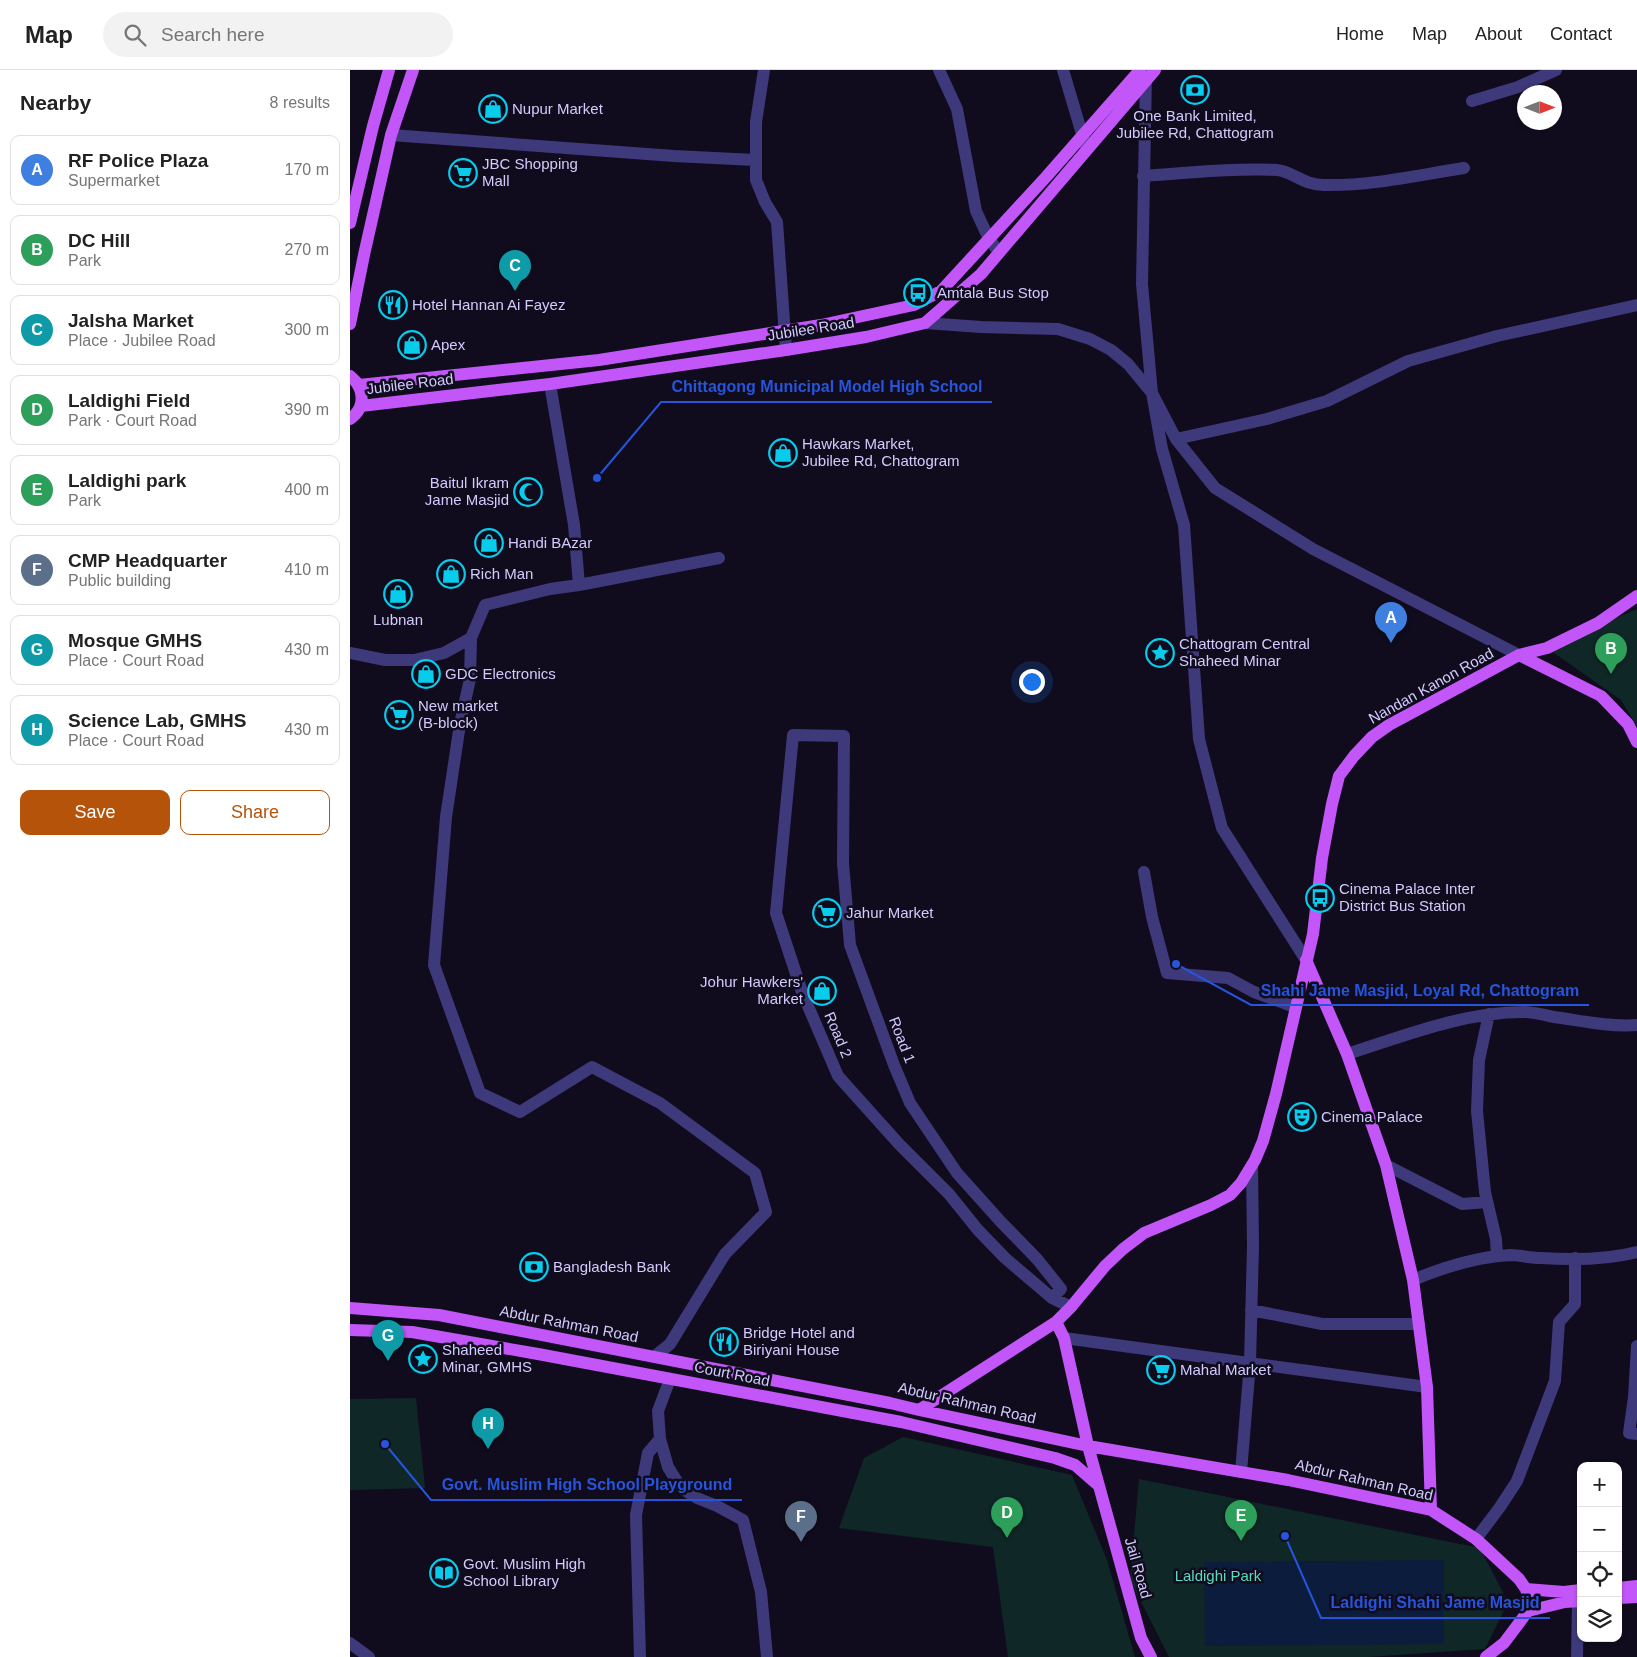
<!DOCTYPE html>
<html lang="en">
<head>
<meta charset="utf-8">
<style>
	body { margin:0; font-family:Helvetica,sans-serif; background:#f2f2f2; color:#222 }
	.controls { position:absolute; right:15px; bottom:15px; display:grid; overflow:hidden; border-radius:10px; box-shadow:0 1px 4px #0004 }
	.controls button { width:45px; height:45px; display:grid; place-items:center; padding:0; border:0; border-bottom:1px solid #e0e0e0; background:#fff; color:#222; font:25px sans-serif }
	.compass { position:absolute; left:1167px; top:15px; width:45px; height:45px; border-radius:50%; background:#fff; box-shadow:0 1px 4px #0004; rotate:90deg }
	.you { position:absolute; left:681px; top:611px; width:18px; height:18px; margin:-12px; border:4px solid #fff; border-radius:50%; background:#1a73e8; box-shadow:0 0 0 8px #1a73e833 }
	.badge { display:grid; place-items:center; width:32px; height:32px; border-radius:50%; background:#b45309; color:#fff; font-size:16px; font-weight:700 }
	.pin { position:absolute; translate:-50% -41px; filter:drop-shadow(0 1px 2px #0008) }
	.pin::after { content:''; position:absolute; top:26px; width:18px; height:15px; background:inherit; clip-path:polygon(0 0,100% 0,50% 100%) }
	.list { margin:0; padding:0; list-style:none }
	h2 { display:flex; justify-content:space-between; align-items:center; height:65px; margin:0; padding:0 20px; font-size:21px }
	h2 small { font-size:16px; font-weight:400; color:#767676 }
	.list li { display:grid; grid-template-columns:32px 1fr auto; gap:15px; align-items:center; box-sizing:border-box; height:70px; margin:0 10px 10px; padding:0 10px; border:1px solid #e0e0e0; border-radius:10px }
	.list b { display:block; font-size:19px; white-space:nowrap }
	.list p { margin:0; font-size:16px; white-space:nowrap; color:#767676 }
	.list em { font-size:16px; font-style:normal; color:#767676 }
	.actions { display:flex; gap:10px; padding:15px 20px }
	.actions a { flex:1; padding:11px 0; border:1px solid #b45309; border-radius:10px; text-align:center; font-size:18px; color:#b45309 }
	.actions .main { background:#b45309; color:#fff }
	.icon { flex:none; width:28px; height:28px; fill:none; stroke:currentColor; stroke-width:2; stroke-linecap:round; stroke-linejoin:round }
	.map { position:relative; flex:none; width:1287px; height:1587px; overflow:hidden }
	header { display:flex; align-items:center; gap:30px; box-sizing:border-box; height:70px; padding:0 25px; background:#fff; border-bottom:1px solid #e0e0e0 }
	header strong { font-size:24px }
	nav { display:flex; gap:28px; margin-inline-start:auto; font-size:18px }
	.search { width:350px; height:45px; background:#f2f2f2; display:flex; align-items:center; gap:12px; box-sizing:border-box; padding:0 18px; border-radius:28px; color:#767676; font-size:19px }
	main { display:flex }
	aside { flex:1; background:#fff }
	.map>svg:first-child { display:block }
	.green { fill:#102727 }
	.water { fill:#0c1c3d }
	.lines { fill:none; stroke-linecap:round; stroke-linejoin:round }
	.minor { stroke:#3e397b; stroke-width:12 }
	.major { stroke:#c356f9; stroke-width:12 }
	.labels { text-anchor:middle; stroke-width:5; stroke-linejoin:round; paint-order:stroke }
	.poi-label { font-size:15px; fill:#d2cbfd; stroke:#100c1d; text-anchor:start }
	.street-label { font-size:15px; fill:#d2cbfd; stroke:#100c1d }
	.park-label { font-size:15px; fill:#5adabf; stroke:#100c1d }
	.leader { fill:none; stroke:#2654da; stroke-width:2 }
	.callout-dot { fill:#2654da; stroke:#100c1d; stroke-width:2 }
	.callout-label { font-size:16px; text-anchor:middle; font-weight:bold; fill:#2654da; stroke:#100c1d; stroke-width:5; stroke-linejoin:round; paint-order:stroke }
</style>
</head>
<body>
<header>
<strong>Map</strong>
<div class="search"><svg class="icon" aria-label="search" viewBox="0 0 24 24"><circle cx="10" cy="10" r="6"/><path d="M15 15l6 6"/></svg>Search here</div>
<nav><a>Home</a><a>Map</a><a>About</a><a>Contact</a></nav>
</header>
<main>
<aside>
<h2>Nearby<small>8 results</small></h2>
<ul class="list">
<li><span class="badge" style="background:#3f7fe0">A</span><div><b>RF Police Plaza</b><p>Supermarket</p></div><em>170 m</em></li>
<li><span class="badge" style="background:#2e9e5b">B</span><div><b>DC Hill</b><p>Park</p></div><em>270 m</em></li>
<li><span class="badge" style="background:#0f9aa8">C</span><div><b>Jalsha Market</b><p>Place · Jubilee Road</p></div><em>300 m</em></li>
<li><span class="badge" style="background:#2e9e5b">D</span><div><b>Laldighi Field</b><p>Park · Court Road</p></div><em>390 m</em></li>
<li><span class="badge" style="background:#2e9e5b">E</span><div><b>Laldighi park</b><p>Park</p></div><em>400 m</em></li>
<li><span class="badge" style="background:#5c6f8a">F</span><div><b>CMP Headquarter</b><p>Public building</p></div><em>410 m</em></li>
<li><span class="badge" style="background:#0f9aa8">G</span><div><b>Mosque GMHS</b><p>Place · Court Road</p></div><em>430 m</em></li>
<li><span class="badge" style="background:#0f9aa8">H</span><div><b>Science Lab, GMHS</b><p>Place · Court Road</p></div><em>430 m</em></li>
</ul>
<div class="actions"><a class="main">Save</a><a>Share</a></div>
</aside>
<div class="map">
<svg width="1287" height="1587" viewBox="0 0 1287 1587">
	<rect width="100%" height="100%" fill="#100c1d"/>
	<!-- green -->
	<path class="green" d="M1287,539V657L1271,630L1197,578Z
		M66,1328L75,1418L0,1420V1329Z
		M553,1367L722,1405L757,1490L785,1587H658L643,1477L489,1458L514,1388Z
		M789,1409L1130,1478L1158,1532L1135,1579L1018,1587H819L780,1510Z"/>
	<!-- water -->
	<path class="water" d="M1094,1490V1574L855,1576L854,1492Z"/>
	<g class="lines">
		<!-- minor -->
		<path class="minor" d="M414,0L406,52V110L415,132L427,152L436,280
			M589,0L607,39L626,141L639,169L649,182
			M713,0L735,74
			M796,5L792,214L802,323L812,379L834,455L849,669L872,758L956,890
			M1122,31L1168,17L1206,0
			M41,65L324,86L405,90
			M793,106C838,103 883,98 927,100C942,101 953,115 974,115C1021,116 1068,105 1114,98
			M575,253L631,257L708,259L740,269L761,280L778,294L802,323L826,369L865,418L963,479L1169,585
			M826,369L917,349L977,331L1058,291L1147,266L1287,235
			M229,515L369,488
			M121,568L120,609L110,654L96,747L84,895L130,1023L170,1042L242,997L310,1033L405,1103L416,1142L375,1184L320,1274L304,1287
			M0,583L35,590H64L94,583L121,568L135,535L200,519L229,515L224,455L200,314
			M794,802L802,847L817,903L878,908L904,922L945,937
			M1139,944L1129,990L1127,1041L1135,1122L1146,1169L1147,1186
			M997,984C1054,966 1113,942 1174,942C1184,942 1194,945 1204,947C1232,951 1259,957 1287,955
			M1036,1095L1112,1134L1137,1132
			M1063,1210C1094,1197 1126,1187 1160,1185C1170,1185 1180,1188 1191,1188C1222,1190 1256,1190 1287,1182
			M702,1228L655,1188L628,1160L599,1124L549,1074L488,1006L452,922L426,843L443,665L494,666L493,793L500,875L544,995L560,1033L607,1103L651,1152L687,1189L711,1219L702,1228L721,1237
			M901,1240L972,1254H1069
			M714,1268L1077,1317
			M1287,1276L1284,1327L1279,1363L1287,1364
			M320,1309L308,1341L310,1369L318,1397L331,1418L347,1428L367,1436L393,1450L411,1522L417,1587
			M891,1402L900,1293L903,1176L902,1096
			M1126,1469L1150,1437L1167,1411L1205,1311L1209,1252L1225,1234V1188
			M0,1573L19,1587
			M290,1587L286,1445L298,1383L310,1369
			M1227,1587L1228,1532"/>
		<!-- major -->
		<path class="major" d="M0,153L23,56L39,0
			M0,254L14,185L41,65L63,0
			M0,306C15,318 16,338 0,349
			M9,315L249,290L471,255L564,235L591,221L696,107L790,0
			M11,336L200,314L436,280L516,267L575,253L631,204L805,0
			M1169,585L1251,626L1278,654L1287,672
			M956,890L997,984L1036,1095L1063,1210L1077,1317L1081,1440
			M0,1238L89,1245L540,1333L569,1340L738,1376L938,1410L1081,1440L1126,1469L1169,1509L1176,1519L1179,1532L1178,1541L1154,1573L1136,1587
			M706,1252L714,1268L738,1376L791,1568L801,1587
			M0,1260L62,1262L188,1284L551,1352L705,1388L725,1395L748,1415
			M569,1340L706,1252L721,1237L755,1196L773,1179L794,1163L861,1135L880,1125L891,1113L905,1090L913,1071L926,1024L963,864L972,788L982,734L989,706L1004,686L1022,667L1039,655L1169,585L1197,578L1248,553L1287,526
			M1268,1518L1287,1516
			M1176,1519L1214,1522L1231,1520
			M1268,1528L1287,1527
			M1178,1541L1215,1532L1231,1531"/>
	</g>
	<!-- icons -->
	<defs>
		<symbol id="bank-ring" viewBox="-11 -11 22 22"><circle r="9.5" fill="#100c1d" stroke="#08ccec" stroke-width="1.5"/><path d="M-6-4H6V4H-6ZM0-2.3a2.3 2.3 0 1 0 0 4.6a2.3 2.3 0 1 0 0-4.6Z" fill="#08ccec"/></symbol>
		<symbol id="shop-ring" viewBox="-11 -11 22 22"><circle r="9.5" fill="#100c1d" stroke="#08ccec" stroke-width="1.5"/><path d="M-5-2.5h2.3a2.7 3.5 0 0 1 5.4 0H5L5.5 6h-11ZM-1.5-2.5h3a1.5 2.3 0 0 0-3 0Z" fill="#08ccec"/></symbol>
		<symbol id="supermarket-ring" viewBox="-11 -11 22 22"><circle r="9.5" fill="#100c1d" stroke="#08ccec" stroke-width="1.5"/><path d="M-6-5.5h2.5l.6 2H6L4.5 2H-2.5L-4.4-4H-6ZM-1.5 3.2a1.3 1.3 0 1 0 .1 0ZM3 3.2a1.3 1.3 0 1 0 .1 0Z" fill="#08ccec"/></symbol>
		<symbol id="bus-ring" viewBox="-11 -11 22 22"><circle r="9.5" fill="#100c1d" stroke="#08ccec" stroke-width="1.5"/><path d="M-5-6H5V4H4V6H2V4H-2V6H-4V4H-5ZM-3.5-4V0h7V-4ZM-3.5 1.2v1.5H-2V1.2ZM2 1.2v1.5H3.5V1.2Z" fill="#08ccec"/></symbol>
		<symbol id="restaurant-ring" viewBox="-11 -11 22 22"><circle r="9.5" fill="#100c1d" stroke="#08ccec" stroke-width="1.5"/><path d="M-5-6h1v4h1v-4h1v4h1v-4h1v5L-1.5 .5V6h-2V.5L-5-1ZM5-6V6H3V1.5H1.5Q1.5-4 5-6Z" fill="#08ccec"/></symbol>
		<symbol id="mosque-ring" viewBox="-11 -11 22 22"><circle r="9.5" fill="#100c1d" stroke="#08ccec" stroke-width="1.5"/><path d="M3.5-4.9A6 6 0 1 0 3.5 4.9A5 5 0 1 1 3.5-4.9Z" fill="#08ccec"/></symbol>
		<symbol id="sight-ring" viewBox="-11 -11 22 22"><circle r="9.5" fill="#100c1d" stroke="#08ccec" stroke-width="1.5"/><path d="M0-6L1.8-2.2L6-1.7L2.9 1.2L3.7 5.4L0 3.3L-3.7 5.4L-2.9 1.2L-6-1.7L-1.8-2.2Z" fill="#08ccec"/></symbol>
		<symbol id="theatre-ring" viewBox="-11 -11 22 22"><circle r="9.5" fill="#100c1d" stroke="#08ccec" stroke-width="1.5"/><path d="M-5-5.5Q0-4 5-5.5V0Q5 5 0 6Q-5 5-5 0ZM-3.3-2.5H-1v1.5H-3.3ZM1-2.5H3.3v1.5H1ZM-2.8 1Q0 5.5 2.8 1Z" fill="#08ccec"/></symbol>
		<symbol id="library-ring" viewBox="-11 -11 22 22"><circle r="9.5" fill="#100c1d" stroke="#08ccec" stroke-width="1.5"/><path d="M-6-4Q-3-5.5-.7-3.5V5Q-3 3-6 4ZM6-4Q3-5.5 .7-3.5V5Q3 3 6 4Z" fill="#08ccec"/></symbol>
	</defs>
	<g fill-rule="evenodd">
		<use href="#bank-ring" x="829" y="4" width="32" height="32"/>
		<use href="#shop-ring" x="127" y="23" width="32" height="32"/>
		<use href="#supermarket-ring" x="97" y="87" width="32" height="32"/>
		<use href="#bus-ring" x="552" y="207" width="32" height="32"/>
		<use href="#restaurant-ring" x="27" y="219" width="32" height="32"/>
		<use href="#shop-ring" x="46" y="259" width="32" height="32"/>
		<use href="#shop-ring" x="417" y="367" width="32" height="32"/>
		<use href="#mosque-ring" x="162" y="406" width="32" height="32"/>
		<use href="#shop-ring" x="123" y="457" width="32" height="32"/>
		<use href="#shop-ring" x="85" y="488" width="32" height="32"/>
		<use href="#shop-ring" x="32" y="508" width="32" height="32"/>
		<use href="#sight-ring" x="794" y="567" width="32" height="32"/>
		<use href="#shop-ring" x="60" y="588" width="32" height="32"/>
		<use href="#supermarket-ring" x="33" y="629" width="32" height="32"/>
		<use href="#bus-ring" x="954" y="812" width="32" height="32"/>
		<use href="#supermarket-ring" x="461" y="827" width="32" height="32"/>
		<use href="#shop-ring" x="456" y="905" width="32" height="32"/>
		<use href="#theatre-ring" x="936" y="1031" width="32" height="32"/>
		<use href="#bank-ring" x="168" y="1181" width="32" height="32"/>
		<use href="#restaurant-ring" x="358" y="1256" width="32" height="32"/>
		<use href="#sight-ring" x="57" y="1273" width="32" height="32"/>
		<use href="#supermarket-ring" x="795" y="1284" width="32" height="32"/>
		<use href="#library-ring" x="78" y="1487" width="32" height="32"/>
	</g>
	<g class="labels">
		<!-- poi labels -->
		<g class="poi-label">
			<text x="162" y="44">Nupur Market</text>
			<text x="845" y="51" text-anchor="middle">One Bank Limited,<tspan x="845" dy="17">Jubilee Rd, Chattogram</tspan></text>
			<text x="132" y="99">JBC Shopping<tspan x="132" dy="17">Mall</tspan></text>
			<text x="587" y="228">Amtala Bus Stop</text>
			<text x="62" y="240">Hotel Hannan Ai Fayez</text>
			<text x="81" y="280">Apex</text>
			<text x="452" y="379">Hawkars Market,<tspan x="452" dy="17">Jubilee Rd, Chattogram</tspan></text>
			<text x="159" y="418" text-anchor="end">Baitul Ikram<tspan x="159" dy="17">Jame Masjid</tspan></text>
			<text x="158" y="478">Handi BAzar</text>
			<text x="120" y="509">Rich Man</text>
			<text x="48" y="555" text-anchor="middle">Lubnan</text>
			<text x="829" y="579">Chattogram Central<tspan x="829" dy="17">Shaheed Minar</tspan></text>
			<text x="95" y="609">GDC Electronics</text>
			<text x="68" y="641">New market<tspan x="68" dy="17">(B-block)</tspan></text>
			<text x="989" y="824">Cinema Palace Inter<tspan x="989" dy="17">District Bus Station</tspan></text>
			<text x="496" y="848">Jahur Market</text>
			<text x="453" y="917" text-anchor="end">Johur Hawkers'<tspan x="453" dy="17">Market</tspan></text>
			<text x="971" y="1052">Cinema Palace</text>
			<text x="203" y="1202">Bangladesh Bank</text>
			<text x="393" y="1268">Bridge Hotel and<tspan x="393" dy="17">Biriyani House</tspan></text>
			<text x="92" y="1285">Shaheed<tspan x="92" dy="17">Minar, GMHS</tspan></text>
			<text x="830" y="1305">Mahal Market</text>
			<text x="113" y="1499">Govt. Muslim High<tspan x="113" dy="17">School Library</tspan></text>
		</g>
		<!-- street labels -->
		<g class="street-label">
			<text transform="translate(461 259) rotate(-9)" y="5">Jubilee Road</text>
			<text transform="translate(60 314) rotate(-7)" y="5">Jubilee Road</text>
			<text transform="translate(1081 616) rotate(-29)" y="5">Nandan Kanon Road</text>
			<text transform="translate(488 965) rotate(67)" y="5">Road 2</text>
			<text transform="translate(552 970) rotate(69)" y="5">Road 1</text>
			<text transform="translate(219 1254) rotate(11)" y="5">Abdur Rahman Road</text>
			<text transform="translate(382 1304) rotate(11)" y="5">Court Road</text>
			<text transform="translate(617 1333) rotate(13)" y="5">Abdur Rahman Road</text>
			<text transform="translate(1014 1410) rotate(13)" y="5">Abdur Rahman Road</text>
			<text transform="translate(788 1498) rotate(74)" y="5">Jail Road</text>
		</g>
		<!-- park labels -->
		<g class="park-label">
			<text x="868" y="1511">Laldighi Park</text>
		</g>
	</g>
	<!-- callouts -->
	<path class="leader" d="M247 408L311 332H642M826 894L901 935H1239M35 1374L81 1430H392M935 1466L971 1548H1200"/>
	<g class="callout-dot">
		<circle cx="247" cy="408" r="5"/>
		<circle cx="826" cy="894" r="5"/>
		<circle cx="35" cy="1374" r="5"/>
		<circle cx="935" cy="1466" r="5"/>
	</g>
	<g class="callout-label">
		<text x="477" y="322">Chittagong Municipal Model High School</text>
		<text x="1070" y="926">Shahi Jame Masjid, Loyal Rd, Chattogram</text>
		<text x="237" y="1420">Govt. Muslim High School Playground</text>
		<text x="1085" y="1538">Laldighi Shahi Jame Masjid</text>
	</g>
</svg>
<div class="controls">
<button>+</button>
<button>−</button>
<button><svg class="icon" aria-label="locate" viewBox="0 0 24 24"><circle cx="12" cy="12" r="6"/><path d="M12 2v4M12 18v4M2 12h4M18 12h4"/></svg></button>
<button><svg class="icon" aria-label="layers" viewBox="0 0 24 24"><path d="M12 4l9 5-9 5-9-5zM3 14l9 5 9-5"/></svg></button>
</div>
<svg class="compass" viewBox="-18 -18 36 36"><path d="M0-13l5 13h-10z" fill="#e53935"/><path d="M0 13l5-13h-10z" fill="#767676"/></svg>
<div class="you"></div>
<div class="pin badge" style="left:1041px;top:573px;background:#3f7fe0">A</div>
<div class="pin badge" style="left:1261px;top:604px;background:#2e9e5b">B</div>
<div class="pin badge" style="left:165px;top:221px;background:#0f9aa8">C</div>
<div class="pin badge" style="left:657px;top:1468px;background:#2e9e5b">D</div>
<div class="pin badge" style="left:891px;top:1471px;background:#2e9e5b">E</div>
<div class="pin badge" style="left:451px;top:1472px;background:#5c6f8a">F</div>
<div class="pin badge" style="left:38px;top:1291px;background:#0f9aa8">G</div>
<div class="pin badge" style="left:138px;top:1379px;background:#0f9aa8">H</div>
</div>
</main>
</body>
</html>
